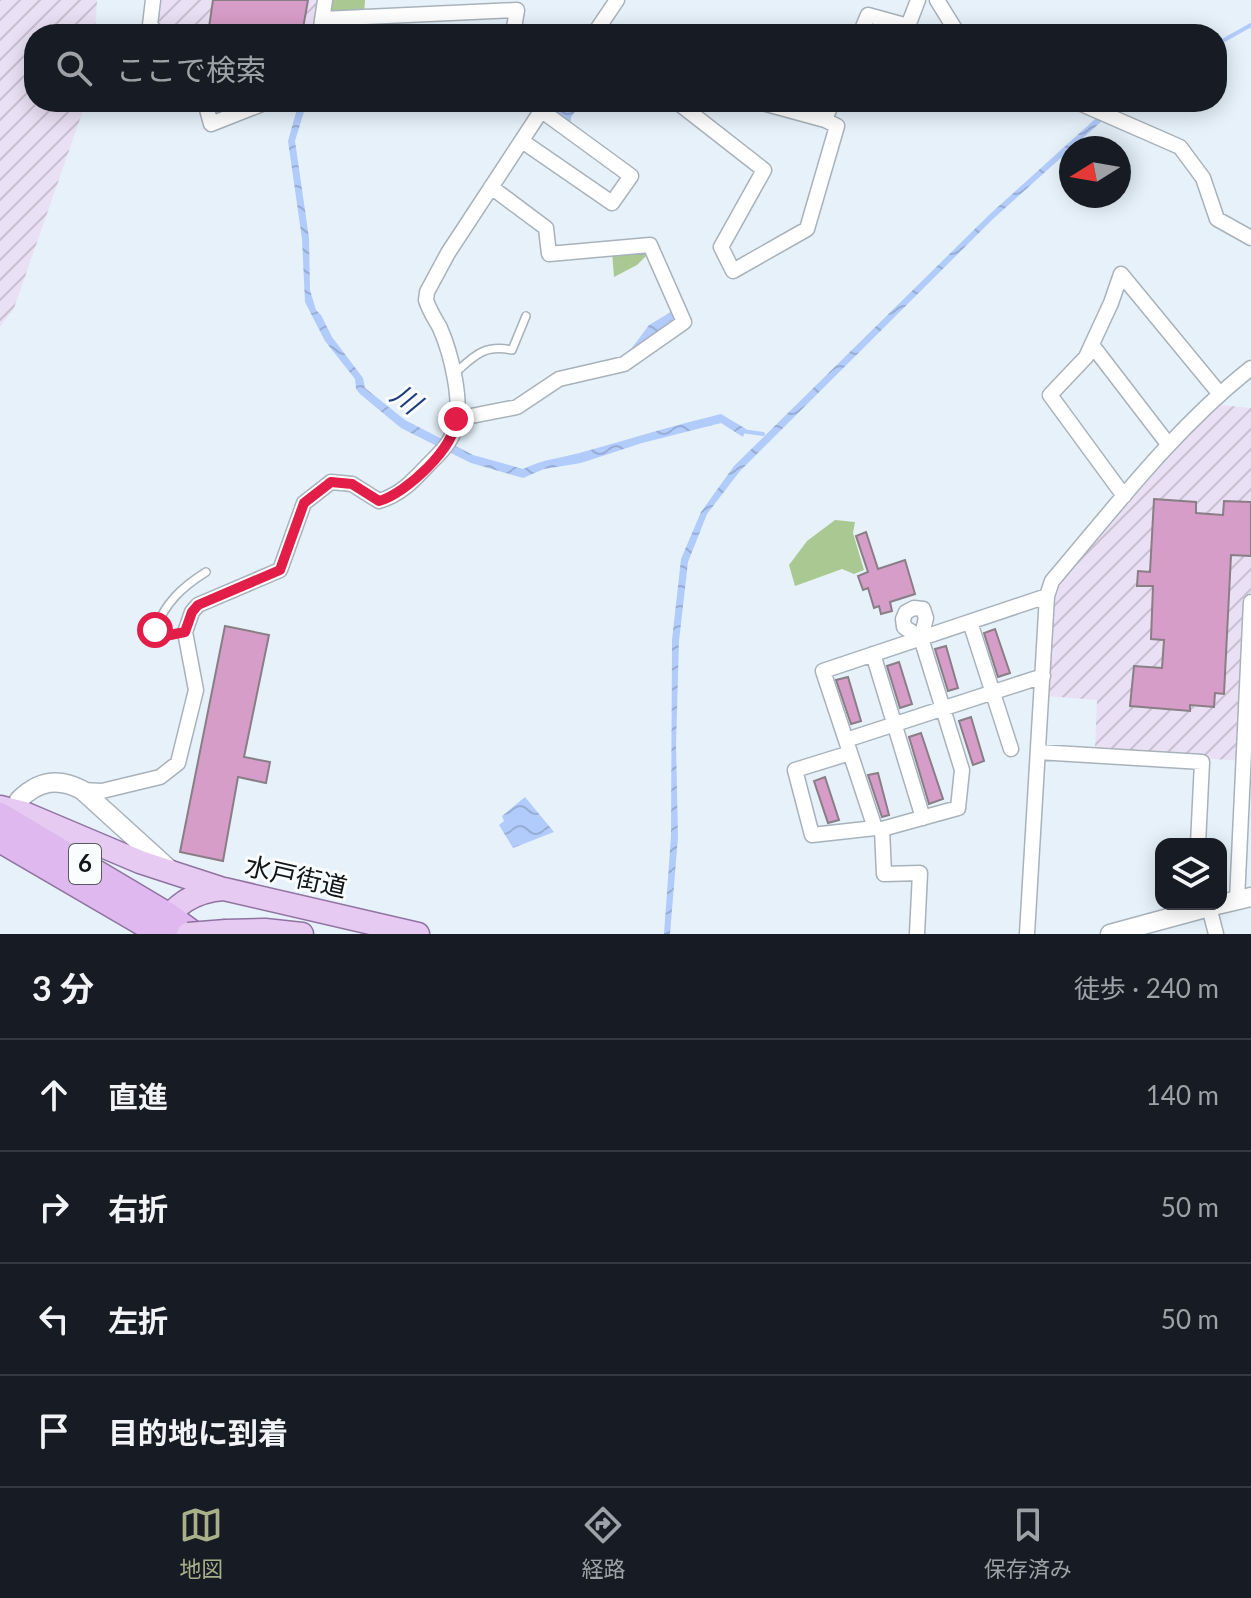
<!DOCTYPE html>
<html lang="ja">
<head>
<meta charset="utf-8">
<style>
	body { margin:0; font-family:Lato,"Noto Sans JP",sans-serif; background:#20242c; color:#f1f3f6 }
	.controls { position:absolute; right:24px; bottom:24px; display:grid; overflow:hidden; border-radius:16px; box-shadow:0 4px 20px #0003 }
	.controls button { width:72px; height:72px; display:grid; place-items:center; padding:0; border:0; border-bottom:2px solid #363941; background:#171b24; color:#f1f3f6; font:40px sans-serif }
	.compass { position:absolute; left:1059px; top:136px; width:72px; height:72px; border-radius:50%; background:#171b24; box-shadow:0 4px 20px #0003; rotate:259deg }
	.stop { position:absolute; width:24px; height:24px; margin:-18px; border:6px solid #e11d48; border-radius:50%; background:#fff }
	.stop.end { background:#e11d48; border-color:#fff; box-shadow:0 2px 8px #0008 }
	.list { margin:0; padding:0; list-style:none }
	h2 { display:flex; justify-content:space-between; align-items:center; height:104px; margin:0; padding:0 32px; font-size:34px }
	h2 small { font-size:26px; font-weight:400; color:#9ea1a6 }
	.list li { display:grid; grid-template-columns:52px 1fr auto; gap:24px; align-items:center; box-sizing:border-box; height:112px; padding:0 32px; border-top:2px solid #363941 }
	.list b { display:block; font-size:30px; white-space:nowrap }
	.list em { font-size:26px; font-style:normal; color:#9ea1a6 }
	.icon { flex:none; width:44px; height:44px; fill:none; stroke:currentColor; stroke-width:2; stroke-linecap:round; stroke-linejoin:round }
	.map { position:relative; flex:none; width:1251px; height:934px; overflow:hidden }
	.search { position:absolute; background:#171b24; box-shadow:0 4px 20px #0003; left:24px; right:24px; top:24px; height:88px; display:flex; align-items:center; gap:20px; box-sizing:border-box; padding:0 28px; border-radius:32px; color:#9ea1a6; font-size:30px }
	.sheet { height:552px; background:#171b24 }
	nav { display:flex; justify-content:space-around; align-items:center; box-sizing:border-box; height:112px; border-top:2px solid #363941; background:#171b24; font-size:22px; color:#9ea1a6 }
	nav a { display:grid; justify-items:center; gap:4px }
	nav .on { color:#a8b089 }
	.map>svg:first-child { display:block }
	.industrial { fill:url(#industrial-furrows) }
	.park { fill:#aac992 }
	.water { fill:url(#water-waves) }
	.lines { fill:none; stroke-linecap:round; stroke-linejoin:round }
	.stream { stroke:#b1cbfa; stroke-width:4 }
	.building { fill:#d79dc9; stroke:#887e85; stroke-width:2 }
	.service-casing { stroke:#a8b2ba; stroke-width:10 }
	.minor-casing { stroke:#a8b2ba; stroke-width:17 }
	.tertiary-casing { stroke:#a8b2ba; stroke-width:21 }
	.primary-casing { stroke:#9073a0; stroke-width:25 }
	.trunk-casing { stroke:#9073a0; stroke-width:27 }
	.service { stroke:#fff; stroke-width:7 }
	.minor { stroke:#fff; stroke-width:14 }
	.tertiary { stroke:#fff; stroke-width:18 }
	.primary { stroke:#e6caf2; stroke-width:22 }
	.trunk { stroke:#deb8ee; stroke-width:24 }
	.primary-bridge-casing { stroke:#9073a0; stroke-width:25; stroke-linecap:butt }
	.primary-bridge { stroke:#e6caf2; stroke-width:22 }
	.route { stroke:#e11d48; stroke-width:10 }
	.labels { text-anchor:middle; stroke-width:6; stroke-linejoin:round; paint-order:stroke }
	.shield { fill:#fafdfe; stroke:#575b5d; stroke-width:2 }
	.shield-label { font-size:24px; font-weight:bold; fill:#111518 }
	.street-label { font-size:26px; fill:#111518; stroke:#fafdfe }
	.water-label { font-size:28px; font-style:italic; fill:#1b3d80; stroke:#fafdfe }
</style>
</head>
<body>
<div class="map">
<svg width="1251" height="934" viewBox="0 0 1251 934">
	<defs>
		<pattern id="industrial-furrows" width="10" height="10" patternUnits="userSpaceOnUse" patternTransform="scale(2)"><rect width="10" height="10" fill="#eae0f5"/><path d="M-1 1l2-2M0 10L10 0M9 11l2-2" fill="none" stroke="#c8bfd1"/></pattern>
		<pattern id="water-waves" width="16" height="10" patternUnits="userSpaceOnUse" patternTransform="scale(2)"><rect width="16" height="10" fill="#b1cbfa"/><path d="M0 5q4-4 8 0t8 0" fill="none" stroke="#97add6"/></pattern>
	</defs>
	<rect width="100%" height="100%" fill="#e6f1fa"/>
	<!-- industrial -->
	<path class="industrial" d="M0,0H97L95,34H34V102H86L14,308L0,327Z
		M158,0H319L313,34H165L156,21Z
		M1210,404L1251,408V597L1239,761L1095,749L1097,700L1046,696L1054,583Z"/>
	<!-- park -->
	<path class="park" d="M327,0H365L364,15L324,17Z
		M612,251L650,252L637,265L614,277Z
		M835,520L855,522L853,533L864,570L854,574L842,569L795,586L789,565L807,541Z"/>
	<!-- water -->
	<path class="water" d="M299,102H307L295,141L309,238L310,290L316,310L321,315L332,337L363,378L365,388L405,420L473,455L523,469C543,459 562,458 583,452C629,439 675,425 721,414L746,429L743,437L721,423L642,443L581,463L544,469L523,478L471,463L401,428L360,394L356,389L355,379L325,341L305,302L302,239L288,141Z
		M551,102L581,104L571,117L570,129L545,111Z
		M1114,102H1123L993,219L740,471L707,514L688,562L679,641L676,745L678,837L670,934H664L671,836L672,640L681,559L701,512L734,466L990,214Z
		M676,309L680,321L623,360L649,325Z
		M525,797L554,832L513,848L499,825L504,821L502,816Z"/>
	<g class="lines">
		<!-- stream -->
		<path class="stream" d="M1217,44L1251,25
			M742,431L763,434"/>
	</g>
	<!-- building -->
	<path class="building" d="M213,0H308L302,34H208Z
		M1154,499L1196,502V513L1223,515L1224,501L1251,502V556L1231,555L1224,694L1215,693L1214,707L1190,705V711L1130,706L1134,666L1162,668L1164,640L1151,639L1153,586H1137L1138,571L1150,572Z
		M866,532L878,569L905,560L915,594L890,602L892,611L881,614L879,606L874,608L868,588L863,590L858,576L868,572L856,536Z
		M225,626L269,635L244,757L270,762L266,783L238,777L223,861L180,852Z
		M995,629L1010,673L998,677L984,633Z
		M946,646L958,688L948,691L935,649Z
		M899,662L912,704L900,708L887,666Z
		M848,677L861,721L851,724L836,680Z
		M971,717L984,761L973,765L959,721Z
		M921,733L943,799L929,804L909,737Z
		M878,773L889,815L882,817L868,775Z
		M825,777L839,820L828,823L814,781Z"/>
	<g class="lines">
		<defs>
			<path id="service" d="M455,373C474,356 484,344 512,350L526,316
				M185,632L165,636L155,630C165,603 182,587 206,572"/>
			<path id="minor" d="M153,0L150,25L158,34
				M937,0L958,34
				M322,19L517,10L513,34
				M320,34L325,0
				M594,34L617,0
				M860,34L868,15L908,26L918,0
				M205,102L211,124L267,102
				M677,102L764,170L721,247L733,271L807,229L837,126L825,120L759,102
				M1077,102L1180,147L1203,178L1217,219L1251,238
				M825,120L832,102
				M522,141L612,203L631,176L542,111
				M1092,345L1168,444
				M456,419L517,407L559,379L624,364L684,322L650,245L549,254L546,228L491,187
				M1124,496L1050,395L1086,357L1111,303L1121,274L1219,393
				M970,622L1011,749
				M873,654L923,818
				M846,740L1043,676
				M1038,752L1202,762L1198,844
				M850,753L795,770L812,835L875,828
				M82,790L102,791L160,777L178,763L196,690L185,632L192,612L198,605L280,570L304,503L331,482L352,484L379,501C400,495 413,481 428,465C437,456 450,444 454,431C464,404 451,353 440,328C435,319 429,310 426,300L427,292L448,253L547,102
				M882,829L958,808L962,770L921,638L904,627L903,619L906,612L914,608L923,609L926,618L921,638
				M1237,900L1251,602
				M1209,907L1216,934
				M917,934L920,873L884,874L882,829L875,828L823,671L1047,596
				M1027,934L1047,596L1052,581C1115,507 1174,429 1251,368"/>
			<path id="tertiary" d="M19,800C38,781 58,777 82,790L169,869
				M1221,904L1251,897
				M1110,934L1220,904"/>
			<path id="primary" d="M0,807L24,813L140,862L220,888
				M157,930C175,905 193,891 224,889L418,934
				M226,931L265,930L302,934"/>
			<path id="trunk" d="M0,815L168,915L194,934
				M0,840L161,934"/>
		</defs>
		<!-- service casing -->
		<use href="#service" class="service-casing"/>
		<!-- minor casing -->
		<use href="#minor" class="minor-casing"/>
		<!-- tertiary casing -->
		<use href="#tertiary" class="tertiary-casing"/>
		<!-- primary casing -->
		<use href="#primary" class="primary-casing"/>
		<!-- trunk casing -->
		<use href="#trunk" class="trunk-casing"/>
		<!-- service -->
		<use href="#service" class="service"/>
		<!-- minor -->
		<use href="#minor" class="minor"/>
		<!-- tertiary -->
		<use href="#tertiary" class="tertiary"/>
		<!-- primary -->
		<use href="#primary" class="primary"/>
		<!-- trunk -->
		<use href="#trunk" class="trunk"/>
		<defs>
			<path id="primary-bridge" d="M188,934L226,931"/>
		</defs>
		<!-- primary-bridge casing -->
		<use href="#primary-bridge" class="primary-bridge-casing"/>
		<!-- primary-bridge -->
		<use href="#primary-bridge" class="primary-bridge"/>
	</g>
	<g class="lines">
		<!-- route -->
		<path class="route" d="M155,630L165,636L185,632L192,612L198,605L280,570L304,503L331,482L352,484L379,501C405,494 455,448 456,419"/>
	</g>
	<g class="labels">
		<!-- shield labels -->
		<rect class="shield" x="69" y="844" width="32" height="40" rx="6"/>
		<g class="shield-label">
			<text x="85" y="872">6</text>
		</g>
		<!-- street labels -->
		<g class="street-label">
			<text transform="translate(296 877) rotate(13)" y="9">水戸街道</text>
		</g>
		<!-- water labels -->
		<g class="water-label">
			<text transform="translate(406 399) rotate(36)" y="10">川</text>
		</g>
	</g>
</svg>
<div class="controls">
<button><svg class="icon" aria-label="layers" viewBox="0 0 24 24"><path d="M12 4l9 5-9 5-9-5zM3 14l9 5 9-5"/></svg></button>
</div>
<svg class="compass" viewBox="-18 -18 36 36"><path d="M0-13l5 13h-10z" fill="#e53935"/><path d="M0 13l5-13h-10z" fill="#9ea1a6"/></svg>
<div class="stop" style="left:155px;top:630px"></div>
<div class="stop end" style="left:456px;top:419px"></div>
<div class="search"><svg class="icon" aria-label="search" viewBox="0 0 24 24"><circle cx="10" cy="10" r="6"/><path d="M15 15l6 6"/></svg>ここで検索</div>
</div>
<section class="sheet">
<h2>3 分<small>徒歩 · 240 m</small></h2>
<ul class="list">
<li><svg class="icon" aria-label="ahead" viewBox="0 0 24 24"><path d="M12 20V5M6 11l6-6 6 6"/></svg><div><b>直進</b></div><em>140 m</em></li>
<li><svg class="icon" aria-label="right" viewBox="0 0 24 24"><path d="M7 20v-9h11M14 6l5 5-5 5"/></svg><div><b>右折</b></div><em>50 m</em></li>
<li><svg class="icon" aria-label="left" viewBox="0 0 24 24"><path d="M17 20v-9H6M10 6l-5 5 5 5"/></svg><div><b>左折</b></div><em>50 m</em></li>
<li><svg class="icon" aria-label="arrive" viewBox="0 0 24 24"><path d="M6 21V4h12l-3 4 3 4H6"/></svg><div><b>目的地に到着</b></div></li>
</ul>
</section>
<nav>
<a class="on"><svg class="icon" aria-label="map" viewBox="0 0 24 24"><path d="M3 6l6-2 6 2 6-2v14l-6 2-6-2-6 2zM9 4v14M15 6v14"/></svg>地図</a>
<a><svg class="icon" aria-label="directions" viewBox="0 0 24 24"><path d="M12 3l9 9-9 9-9-9zM9 14v-3h6M13 9l2 2-2 2"/></svg>経路</a>
<a><svg class="icon" aria-label="saved" viewBox="0 0 24 24"><path d="M7 4h10v16l-5-4-5 4z"/></svg>保存済み</a>
</nav>
</body>
</html>
